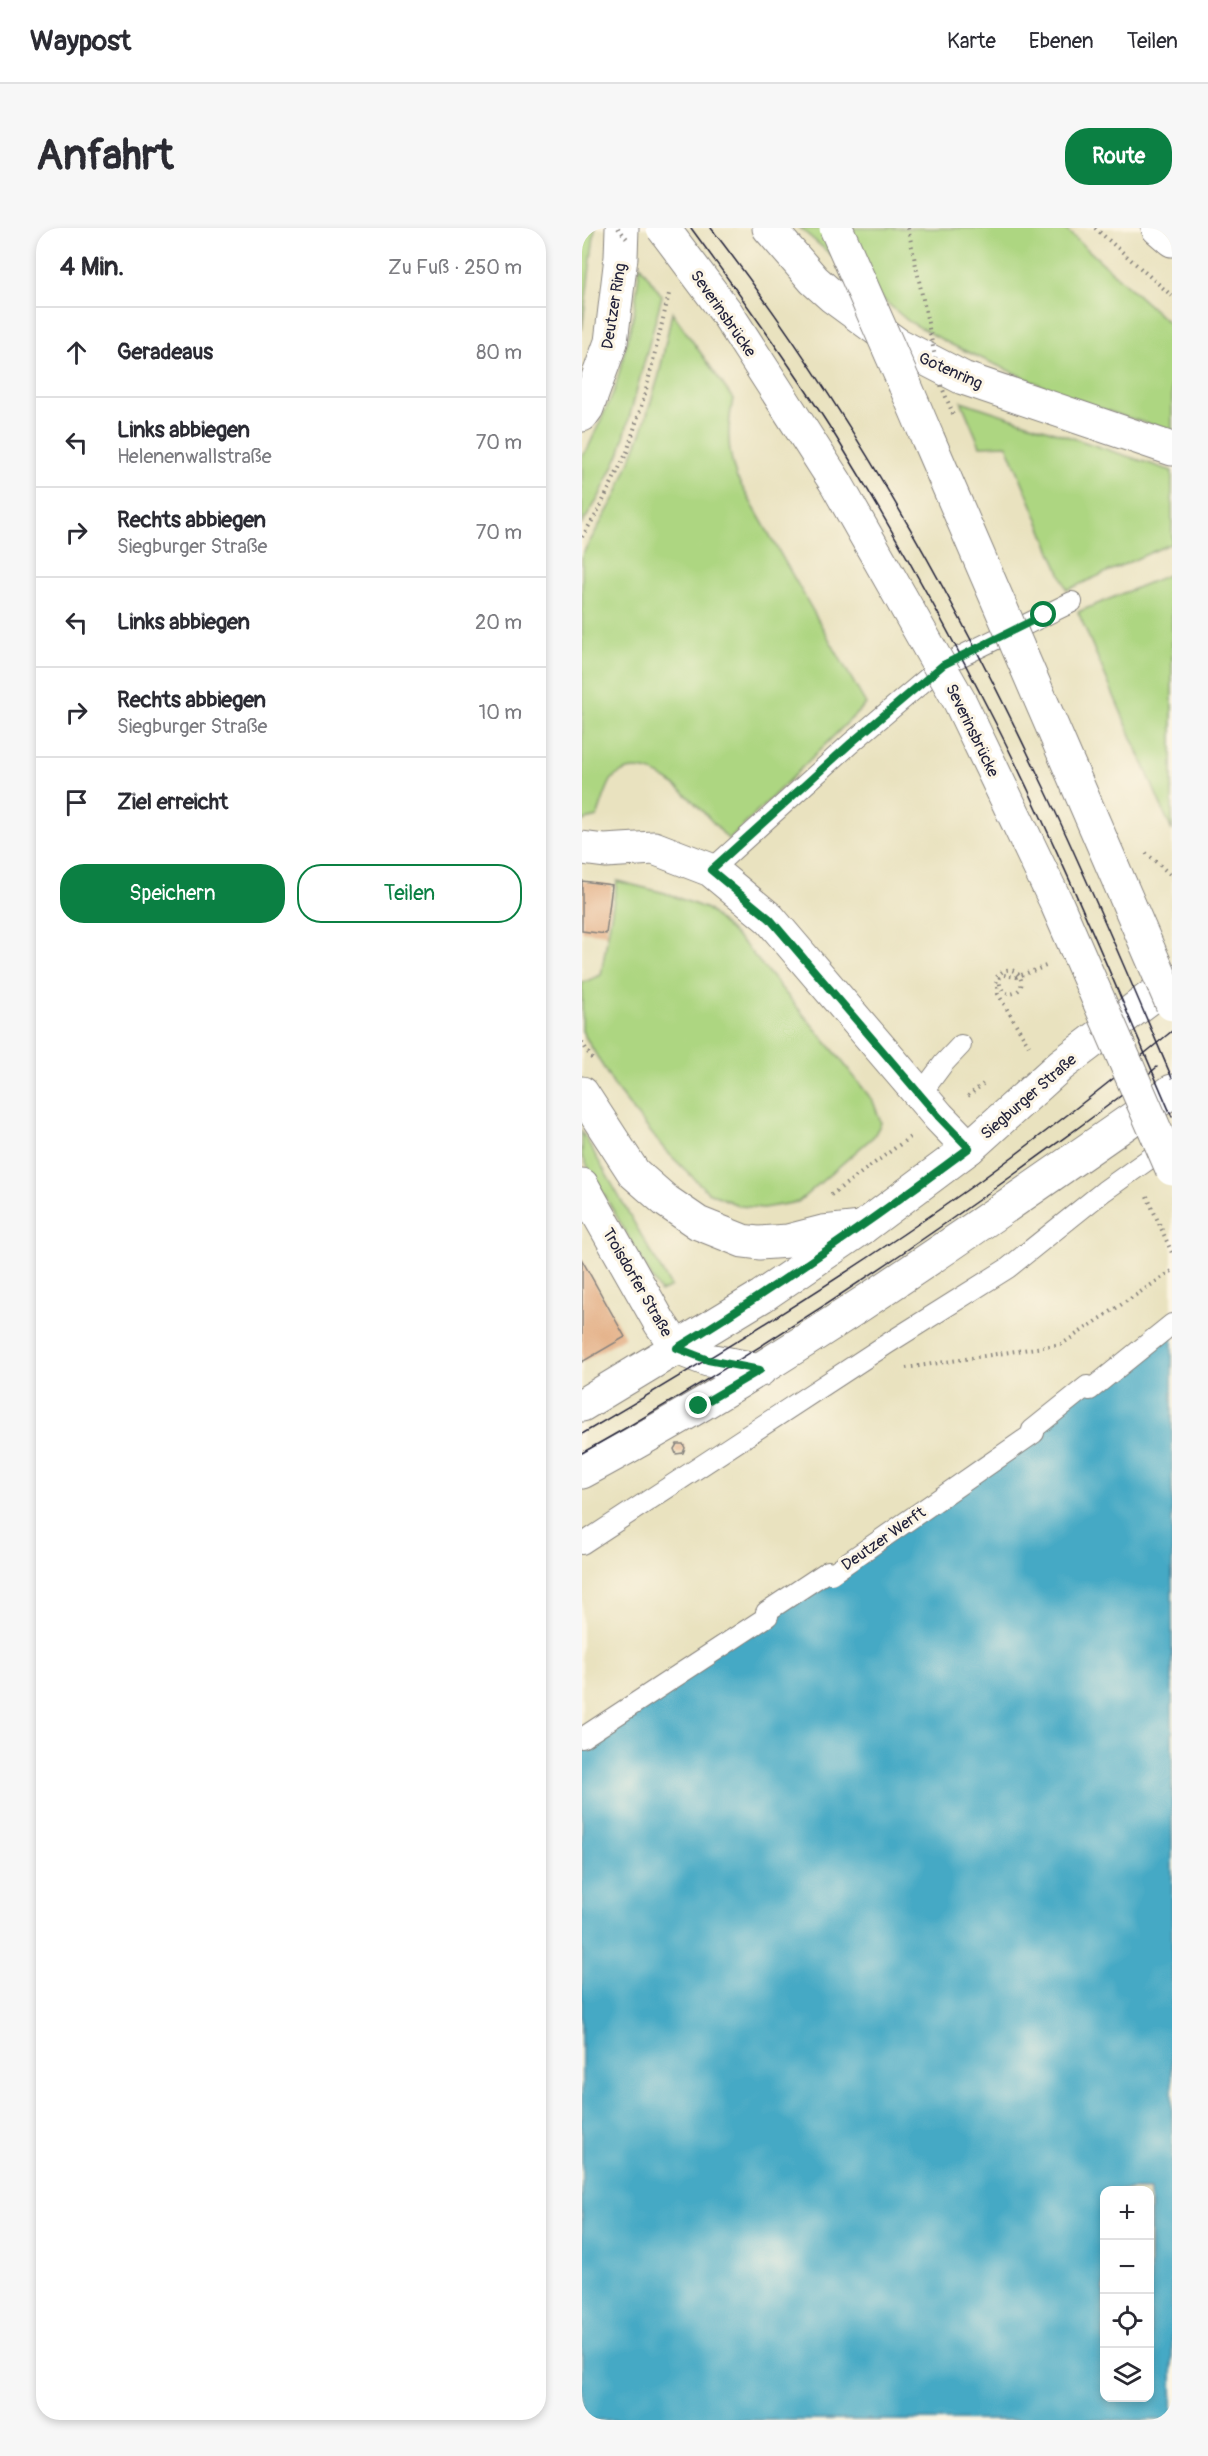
<!DOCTYPE html>
<html lang="de">
<head>
<meta charset="utf-8">
<style>
	body { margin:0; font-family:Pangolin,sans-serif; background:#f7f7f7; color:#2b2b33 }
	.controls { position:absolute; right:18px; bottom:18px; display:grid; overflow:hidden; border-radius:12px; box-shadow:0 3px 9px #0003 }
	.controls button { width:54px; height:54px; display:grid; place-items:center; padding:0; border:0; border-bottom:2px solid #e1e1e2; background:#fff; color:#2b2b33; font:30px sans-serif }
	.stop { position:absolute; width:18px; height:18px; margin:-14px; border:4px solid #0b8043; border-radius:50%; background:#fff }
	.stop.end { background:#0b8043; border-color:#fff; box-shadow:0 2px 6px #0008 }
	.list { margin:0; padding:0; list-style:none }
	h2 { display:flex; justify-content:space-between; align-items:center; height:78px; margin:0; padding:0 24px; font-size:26px }
	h2 small { font-size:20px; font-weight:400; color:#7c7c81 }
	.list li { display:grid; grid-template-columns:39px 1fr auto; gap:18px; align-items:center; box-sizing:border-box; height:90px; padding:0 24px; border-top:2px solid #e1e1e2 }
	.list b { display:block; font-size:22px; white-space:nowrap }
	.list p { margin:0; font-size:20px; white-space:nowrap; color:#7c7c81 }
	.list em { font-size:20px; font-style:normal; color:#7c7c81 }
	.actions { display:flex; gap:12px; padding:18px 24px }
	.actions a { flex:1; padding:14px 0; border:2px solid #0b8043; border-radius:24px; text-align:center; font-size:21px; color:#0b8043 }
	.actions .main { background:#0b8043; color:#fff }
	.icon { flex:none; width:33px; height:33px; fill:none; stroke:currentColor; stroke-width:2; stroke-linecap:round; stroke-linejoin:round }
	.map { position:relative; flex:none; width:590px; height:2192px; overflow:hidden; border-radius:24px }
	header { display:flex; align-items:center; gap:36px; box-sizing:border-box; height:84px; padding:0 30px; background:#fff; border-bottom:2px solid #e1e1e2 }
	header strong { font-size:28px }
	nav { display:flex; gap:33px; margin-inline-start:auto; font-size:21px }
	.intro { display:flex; align-items:center; justify-content:space-between; box-sizing:border-box; height:144px; padding:0 36px }
	h1 { margin:0; font-size:42px }
	.button { padding:15px 27px; border-radius:24px; background:#0b8043; color:#fff; font-size:21px; font-weight:700 }
	main { display:flex; gap:36px; padding:0 36px }
	aside { flex:1; background:#fff; border-radius:24px; box-shadow:0 3px 9px #0003 }
	.map>svg:first-child { display:block }
	.green { fill:#add681; stroke:#687c5e; stroke-width:1.5 }
	.water { fill:#45a9c5; stroke:#346680; stroke-width:1.5; fill-rule:evenodd }
	.building { fill:#e1a87d }
	.lines { fill:none; stroke-linecap:round; stroke-linejoin:round }
	.service-casing { stroke:#86827d; stroke-width:22 }
	.minor-casing { stroke:#86827d; stroke-width:35 }
	.secondary-casing { stroke:#86827d; stroke-width:35 }
	.primary-casing { stroke:#86827d; stroke-width:35 }
	.trunk-casing { stroke:#86827d; stroke-width:35 }
	.path { stroke:#86827d; stroke-width:4; stroke-dasharray:1.5 4.5; stroke-linecap:butt }
	.service { stroke:#fff; stroke-width:20 }
	.minor { stroke:#fff; stroke-width:33 }
	.secondary { stroke:#fff; stroke-width:33 }
	.primary { stroke:#fff; stroke-width:33 }
	.trunk { stroke:#fff; stroke-width:33 }
	.tram { stroke:#22223b; stroke-width:1.5 }
	.primary-bridge-casing { stroke:#86827d; stroke-width:35; stroke-linecap:butt }
	.path-bridge { stroke:#86827d; stroke-width:4; stroke-dasharray:1.5 4.5; stroke-linecap:butt }
	.primary-bridge { stroke:#fff; stroke-width:33 }
	.route { stroke:#0b8043; stroke-width:8 }
	.labels { text-anchor:middle; stroke-width:6; stroke-linejoin:round; paint-order:stroke }
	.street-label { font-size:16px; fill:#22223b; stroke:#fcf5e5 }
</style>
</head>
<body>
<header>
<strong>Waypost</strong>
<nav><a>Karte</a><a>Ebenen</a><a>Teilen</a></nav>
</header>
<div class="intro"><h1>Anfahrt</h1><a class="button">Route</a></div>
<main>
<aside>
<h2>4 Min.<small>Zu Fuß · 250 m</small></h2>
<ul class="list">
<li><svg class="icon" aria-label="ahead" viewBox="0 0 24 24"><path d="M12 20V5M6 11l6-6 6 6"/></svg><div><b>Geradeaus</b></div><em>80 m</em></li>
<li><svg class="icon" aria-label="left" viewBox="0 0 24 24"><path d="M17 20v-9H6M10 6l-5 5 5 5"/></svg><div><b>Links abbiegen</b><p>Helenenwallstraße</p></div><em>70 m</em></li>
<li><svg class="icon" aria-label="right" viewBox="0 0 24 24"><path d="M7 20v-9h11M14 6l5 5-5 5"/></svg><div><b>Rechts abbiegen</b><p>Siegburger Straße</p></div><em>70 m</em></li>
<li><svg class="icon" aria-label="left" viewBox="0 0 24 24"><path d="M17 20v-9H6M10 6l-5 5 5 5"/></svg><div><b>Links abbiegen</b></div><em>20 m</em></li>
<li><svg class="icon" aria-label="right" viewBox="0 0 24 24"><path d="M7 20v-9h11M14 6l5 5-5 5"/></svg><div><b>Rechts abbiegen</b><p>Siegburger Straße</p></div><em>10 m</em></li>
<li><svg class="icon" aria-label="arrive" viewBox="0 0 24 24"><path d="M6 21V4h12l-3 4 3 4H6"/></svg><div><b>Ziel erreicht</b></div></li>
</ul>
<div class="actions"><a class="main">Speichern</a><a>Teilen</a></div>
</aside>
<div class="map">
<svg width="590" height="2192" viewBox="0 0 590 2192">
	<rect width="100%" height="100%" fill="#fcf5e5"/>
	<filter id="ink" filterUnits="userSpaceOnUse"><feTurbulence type="fractalNoise" baseFrequency=".0167" numOctaves="2"/><feDisplacementMap in="SourceGraphic" scale="12" xChannelSelector="R" yChannelSelector="G"/><feConvolveMatrix kernelMatrix="1 2 1 2 8 2 1 2 1" color-interpolation-filters="sRGB"/></filter>
	<filter id="wash" filterUnits="userSpaceOnUse"><feTurbulence type="fractalNoise" baseFrequency=".008" numOctaves="4" result="noise"/><feDisplacementMap in="SourceGraphic" scale="24" xChannelSelector="R" yChannelSelector="G"/><feGaussianBlur stdDeviation="1.35" result="paint"/><feColorMatrix in="noise" values="0 0 0 0 0 0 0 0 0 0 0 0 0 0 0 0 0 1.4 0 .05"/><feComposite in="paint" operator="in"/></filter>
	<g filter="url(#wash)">
		<rect width="100%" height="100%" fill="#e9e2bf"/>
		<!-- green -->
		<path class="green" d="M0,0H13L0,102Z
			M218,0H482L590,98V203L540,188L479,166L370,117L326,93Z
			M58,37L80,68L38,224L16,271L0,296V227L6,220L33,161L52,85Z
			M90,84L151,171C145,200 145,220 154,248L284,476L147,612C123,587 70,516 31,550C25,556 19,580 15,589L0,593V327L34,268L60,203L77,147Z
			M379,173L590,243V315L485,362L425,217L398,218Z
			M590,345V603L496,384Z
			M35,653L83,665L125,681L164,718L256,828L291,873L299,895L292,908L216,974L181,980L158,978L126,964L83,922L34,861L0,803V755L19,747Z
			M0,904L89,1059L78,1064L0,928Z"/>
		<!-- water -->
		<path class="water" d="M590,1096V2192H0V1510L186,1389ZM522,1962H568V2170H522Z"/>
		<g id="blocks">
			<!-- building -->
			<path class="building" d="M0,653L30,657L24,706L0,703Z
				M0,1032L43,1109L0,1134Z
				M95,1216H101L103,1220L101,1225L94,1226L92,1221Z"/>
		</g>
	</g>
	<g filter="url(#ink)">
		<use href="#blocks" fill-opacity="0" stroke="#86827d" stroke-width="1.5"/>
		<g class="lines">
			<defs>
				<path id="service" d="M129,642L269,515L361,437L490,374
					M338,867L361,836L379,817
					M0,1316L305,1116L426,1040L522,963L588,916
					M0,1510L186,1388L184,1384L246,1343L249,1346L452,1205L450,1202L505,1158L508,1162L590,1096"/>
				<path id="minor" d="M576,0L590,12
					M0,620L23,623L72,620L129,642L188,691L357,889L387,920
					M0,865L52,945L84,973L116,995L161,1013L177,1015L206,1013L241,1004L280,1000
					M0,957L78,1095L95,1120"/>
				<path id="secondary" d="M187,0L232,52L251,69L315,116L381,150L590,221
					M95,1120L126,1132L178,1142
					M0,1177L180,1068L280,1000L387,920L479,837L590,753
					M0,1244C206,1134 398,997 590,863"/>
				<path id="primary" d="M323,157L346,211"/>
				<path id="trunk" d="M0,187L5,180L29,114L39,29L40,0"/>
			</defs>
			<!-- service casing -->
			<use href="#service" class="service-casing"/>
			<!-- minor casing -->
			<use href="#minor" class="minor-casing"/>
			<!-- secondary casing -->
			<use href="#secondary" class="secondary-casing"/>
			<!-- primary casing -->
			<use href="#primary" class="primary-casing"/>
			<!-- trunk casing -->
			<use href="#trunk" class="trunk-casing"/>
			<!-- path -->
			<path class="path" d="M513,0L590,68
				M0,309L15,285L45,224L63,166L87,66
				M564,625L590,648
				M0,814L10,831
				M447,818L416,766L414,750C430,728 449,756 434,764C423,770 416,759 418,750L422,747L434,749L464,738
				M386,868L401,856
				M249,967L328,909
				M324,1140L480,1116L590,1043"/>
			<!-- service -->
			<use href="#service" class="service"/>
			<!-- minor -->
			<use href="#minor" class="minor"/>
			<!-- secondary -->
			<use href="#secondary" class="secondary"/>
			<!-- primary -->
			<use href="#primary" class="primary"/>
			<!-- trunk -->
			<use href="#trunk" class="trunk"/>
			<!-- tram -->
			<path class="tram" d="M109,0C159,68 209,137 254,209C311,302 364,397 413,494C478,623 533,757 590,889
				M129,0C260,169 367,358 458,551C505,649 547,750 590,850
				M0,1206C131,1129 261,1050 385,962C455,912 523,858 590,803
				M0,1225C150,1140 295,1046 434,945C481,910 530,877 575,839"/>
			<defs>
				<path id="primary-bridge" d="M81,0L144,84L254,255L378,474L474,674L590,941
					M254,0L323,157
					M346,211L590,776"/>
			</defs>
			<!-- primary-bridge casing -->
			<use href="#primary-bridge" class="primary-bridge-casing"/>
			<!-- path-bridge -->
			<path class="path-bridge" d="M36,0L47,13
				M326,0L355,138
				M359,157L371,186
				M565,968L590,1025"/>
			<!-- primary-bridge -->
			<use href="#primary-bridge" class="primary-bridge"/>
		</g>
	</g>
	<g class="lines" filter="url(#ink)">
		<!-- route -->
		<path class="route" d="M117,1178L178,1142L126,1132L95,1120C196,1058 292,991 387,920L357,889L188,691L129,642L269,515L361,437L462,387"/>
	</g>
	<g class="labels">
		<!-- street labels -->
		<g class="street-label">
			<text transform="translate(31 78) rotate(-81)" y="6">Deutzer Ring</text>
			<text transform="translate(142 85) rotate(55)" y="6">Severinsbrücke</text>
			<text transform="translate(369 142) rotate(24)" y="6">Gotenring</text>
			<text transform="translate(391 502) rotate(64)" y="6">Severinsbrücke</text>
			<text transform="translate(446 868) rotate(-41)" y="6">Siegburger Straße</text>
			<text transform="translate(56 1054) rotate(60)" y="6">Troisdorfer Straße</text>
			<text transform="translate(301 1310) rotate(-35)" y="6">Deutzer Werft</text>
		</g>
	</g>
</svg>
<div class="controls">
<button>+</button>
<button>−</button>
<button><svg class="icon" aria-label="locate" viewBox="0 0 24 24"><circle cx="12" cy="12" r="6"/><path d="M12 2v4M12 18v4M2 12h4M18 12h4"/></svg></button>
<button><svg class="icon" aria-label="layers" viewBox="0 0 24 24"><path d="M12 4l9 5-9 5-9-5zM3 14l9 5 9-5"/></svg></button>
</div>
<div class="stop" style="left:462px;top:387px"></div>
<div class="stop end" style="left:117px;top:1178px"></div>
</div>
</main>
</body>
</html>
